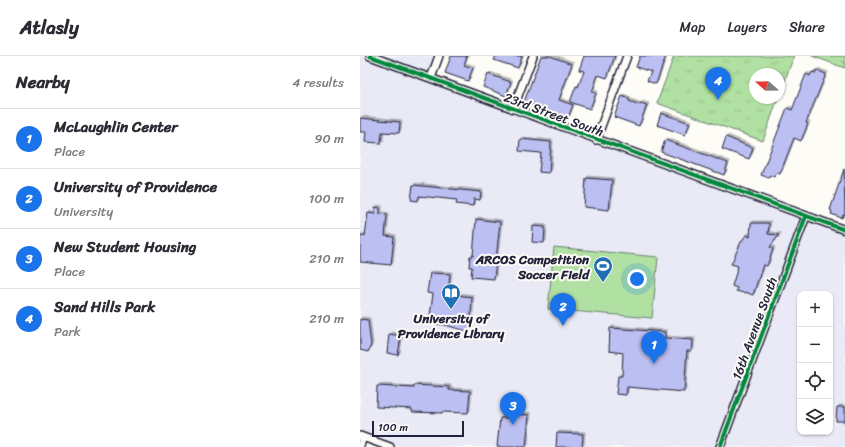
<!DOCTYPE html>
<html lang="en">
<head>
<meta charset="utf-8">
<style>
	body { margin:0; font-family:Sriracha,sans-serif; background:#f7f7f7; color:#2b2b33 }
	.controls { position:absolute; right:12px; bottom:12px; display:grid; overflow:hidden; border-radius:8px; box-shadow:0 1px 3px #0004 }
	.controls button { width:36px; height:36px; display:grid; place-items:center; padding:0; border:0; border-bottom:1px solid #e1e1e2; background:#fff; color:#2b2b33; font:20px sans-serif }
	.compass { position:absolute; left:389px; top:12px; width:36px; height:36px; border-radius:50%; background:#fff; box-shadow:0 1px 3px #0004; rotate:290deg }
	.scale { position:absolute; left:12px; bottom:10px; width:92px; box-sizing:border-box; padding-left:4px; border:2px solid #22223b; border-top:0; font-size:11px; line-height:14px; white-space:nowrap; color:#22223b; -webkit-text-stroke:3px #fdfcf7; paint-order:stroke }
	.you { position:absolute; left:277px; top:223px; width:14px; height:14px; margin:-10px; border:3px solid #fff; border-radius:50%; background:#1a73e8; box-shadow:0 0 0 6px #1a73e833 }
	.badge { display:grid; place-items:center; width:26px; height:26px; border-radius:50%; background:#1a73e8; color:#fff; font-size:13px; font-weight:700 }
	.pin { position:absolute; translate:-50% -33px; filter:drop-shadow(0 1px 2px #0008) }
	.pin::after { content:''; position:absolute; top:21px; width:14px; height:12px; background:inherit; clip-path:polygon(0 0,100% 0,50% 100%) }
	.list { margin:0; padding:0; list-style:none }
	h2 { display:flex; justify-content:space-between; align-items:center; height:52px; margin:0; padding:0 16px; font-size:17px }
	h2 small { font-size:13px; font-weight:400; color:#7c7c81 }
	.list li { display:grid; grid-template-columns:26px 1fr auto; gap:12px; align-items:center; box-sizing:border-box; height:60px; padding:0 16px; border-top:1px solid #e1e1e2 }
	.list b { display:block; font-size:15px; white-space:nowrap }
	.list p { margin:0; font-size:13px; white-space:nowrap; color:#7c7c81 }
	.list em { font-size:13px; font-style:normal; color:#7c7c81 }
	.icon { flex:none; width:22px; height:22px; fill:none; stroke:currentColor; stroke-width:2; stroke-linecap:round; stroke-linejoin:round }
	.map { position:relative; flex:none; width:485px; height:391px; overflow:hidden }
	header { display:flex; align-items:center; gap:24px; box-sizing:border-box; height:56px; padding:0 20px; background:#fff; border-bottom:1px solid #e1e1e2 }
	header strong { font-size:19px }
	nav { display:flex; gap:22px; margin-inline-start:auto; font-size:14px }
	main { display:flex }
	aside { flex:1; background:#fff }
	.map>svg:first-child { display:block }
	.built { fill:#e9eaf5; fill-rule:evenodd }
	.park { fill:url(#park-tufts); stroke:#69826e }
	.garden { fill:#b0e1a2; stroke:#69826e }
	.building { fill:#bbbff1; stroke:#22223b; filter:url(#shadow) }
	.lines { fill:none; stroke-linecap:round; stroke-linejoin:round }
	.minor-casing { stroke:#22223b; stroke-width:10 }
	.minor { stroke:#fdfcf7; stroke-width:7 }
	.cycleway-casing { stroke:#fdfcf7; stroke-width:6 }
	.cycleway { stroke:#00873e; stroke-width:4 }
	.labels { text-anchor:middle; stroke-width:4; stroke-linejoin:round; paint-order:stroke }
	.street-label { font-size:13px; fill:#22223b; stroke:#fdfcf7 }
	.poi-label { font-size:13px; font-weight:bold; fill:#22223b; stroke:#fdfcf7; text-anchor:end }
</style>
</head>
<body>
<header>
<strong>Atlasly</strong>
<nav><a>Map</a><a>Layers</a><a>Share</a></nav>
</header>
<main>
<aside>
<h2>Nearby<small>4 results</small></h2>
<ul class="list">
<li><span class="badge">1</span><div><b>McLaughlin Center</b><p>Place</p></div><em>90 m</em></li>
<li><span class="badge">2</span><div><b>University of Providence</b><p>University</p></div><em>100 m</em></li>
<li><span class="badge">3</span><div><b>New Student Housing</b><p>Place</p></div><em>210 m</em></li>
<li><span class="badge">4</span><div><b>Sand Hills Park</b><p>Park</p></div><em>210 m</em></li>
</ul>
</aside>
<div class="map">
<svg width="485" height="391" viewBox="0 0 485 391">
	<defs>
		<pattern id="park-tufts" width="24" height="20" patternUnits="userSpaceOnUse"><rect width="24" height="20" fill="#b0e1a2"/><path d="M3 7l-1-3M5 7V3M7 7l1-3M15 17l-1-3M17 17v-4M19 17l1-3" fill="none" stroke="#97c18c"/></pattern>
		<filter id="shadow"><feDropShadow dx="2" dy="-2" stdDeviation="0" flood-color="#0004"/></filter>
	</defs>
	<rect width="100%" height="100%" fill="#fdfcf7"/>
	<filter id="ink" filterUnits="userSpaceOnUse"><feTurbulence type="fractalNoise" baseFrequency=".025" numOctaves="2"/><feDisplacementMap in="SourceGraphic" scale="8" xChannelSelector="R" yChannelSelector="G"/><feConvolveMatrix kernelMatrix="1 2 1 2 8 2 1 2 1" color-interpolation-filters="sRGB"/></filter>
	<g filter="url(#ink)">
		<!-- built -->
		<path class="built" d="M0,0H79L71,22L485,174V391H30L0,380ZM440,238H470V376H440Z"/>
		<!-- park -->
		<path class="park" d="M314,0H434L419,40V18H395V42H418L403,85L297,47Z
			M452,0H485V12Z"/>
		<!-- garden -->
		<path class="garden" d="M194,191L298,201L292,262L188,253Z"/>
		<!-- building -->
		<path class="building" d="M91,0H107L104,9L113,12L108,25L85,17Z
			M136,0H162L158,12L134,4Z
			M181,0H190L212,8L199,44L213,49L208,62L164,46Z
			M224,0H255L247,22L238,19L232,36L236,37L230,53L210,46L216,30L218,31L224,15L219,14Z
			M280,0H306L296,28L287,25L291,16L276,11Z
			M456,14L466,18L446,67L448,68L441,85L434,82L420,118L416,117L414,121L410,119L409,122L401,119L427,52L432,54L446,18L450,20L452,16L456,17Z
			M128,18L151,26L146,40L123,31Z
			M262,40L269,43V45L280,49V47L287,49L279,70L254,61Z
			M301,57L330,67L325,79L297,69Z
			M0,62L40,66L39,77L22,76L21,87L5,86L6,76H0Z
			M366,81L393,92L389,103L362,93Z
			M160,83L191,86L189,117L179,116L181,97L159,95Z
			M305,84L368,107L364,119L301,96Z
			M484,113L485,159H483L482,162L471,158L472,155L470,154Z
			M226,122L252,124L249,154L224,151Z
			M53,129L121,136L120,144L114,143L113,150L96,148L97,144L59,140L58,145L51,144Z
			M15,151L20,152V158L27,159L25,180L34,181L31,209L0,206V179L5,180L8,157L15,158Z
			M116,163L140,166L134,223L111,221L112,211H109L110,200H113Z
			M391,167H409L408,178L419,179L410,191L413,193L407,210L403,209L393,239L385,236L384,237L376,235L377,232L372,230L378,210L371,208L381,186L386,179L390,181Z
			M173,170L185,171L184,187L172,186Z
			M70,217L90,218L88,238L112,241L110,276L85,269L69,267L73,238L67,237Z
			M0,263L8,264L11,289L8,296L0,294Z
			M250,272L305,276V282L333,284L332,295H327L324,336L267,331L266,339L256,338L258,320H262L263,297L249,295Z
			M29,278L41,280L38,299L27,297Z
			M54,329L89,331V334L110,335L108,357L82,356V357L52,356V353L16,351L17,330L54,332Z
			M477,351H485V365H476Z
			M152,358L169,359L166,391H137L140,362H151Z
			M197,377L223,378L222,391H196Z"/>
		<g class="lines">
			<defs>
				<path id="minor" d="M10,0L485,174
					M71,22L79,0
					M153,53L173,0
					M236,84L267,0
					M0,380L30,391
					M0,390L3,381
					M360,391L446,160"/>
			</defs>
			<!-- minor casing -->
			<use href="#minor" class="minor-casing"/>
			<!-- minor -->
			<use href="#minor" class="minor"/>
			<defs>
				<path id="cycleway" d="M10,0L485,174
					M360,391L446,160"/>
			</defs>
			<!-- cycleway casing -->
			<use href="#cycleway" class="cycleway-casing"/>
			<!-- cycleway -->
			<use href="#cycleway" class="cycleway"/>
		</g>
	</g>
	<!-- icons -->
	<defs>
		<symbol id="stadium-pin" viewBox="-11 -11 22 30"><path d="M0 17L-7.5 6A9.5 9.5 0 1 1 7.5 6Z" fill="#1f6fb2" stroke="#fdfcf7"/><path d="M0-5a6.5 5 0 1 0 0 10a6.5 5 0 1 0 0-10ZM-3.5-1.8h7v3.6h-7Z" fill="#fff"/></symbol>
		<symbol id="library-pin" viewBox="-11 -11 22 30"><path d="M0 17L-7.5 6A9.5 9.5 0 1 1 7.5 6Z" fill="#1f6fb2" stroke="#fdfcf7"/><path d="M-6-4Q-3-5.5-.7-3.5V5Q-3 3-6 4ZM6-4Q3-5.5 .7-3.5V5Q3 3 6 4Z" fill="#fff"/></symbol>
	</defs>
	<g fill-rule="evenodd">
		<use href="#stadium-pin" x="232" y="199" width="22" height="30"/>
		<use href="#library-pin" x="80" y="226" width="22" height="30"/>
	</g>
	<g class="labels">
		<!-- street labels -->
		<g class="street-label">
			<text transform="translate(194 58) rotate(20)" y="5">23rd Street South</text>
			<text transform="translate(394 272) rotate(-70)" y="5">16th Avenue South</text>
		</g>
		<!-- poi labels -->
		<g class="poi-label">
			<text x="229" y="208">ARCOS Competition<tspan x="229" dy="15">Soccer Field</tspan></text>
			<text x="91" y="267" text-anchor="middle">University of<tspan x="91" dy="15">Providence Library</tspan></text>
		</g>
	</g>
</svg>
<div class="controls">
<button>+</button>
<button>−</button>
<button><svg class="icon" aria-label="locate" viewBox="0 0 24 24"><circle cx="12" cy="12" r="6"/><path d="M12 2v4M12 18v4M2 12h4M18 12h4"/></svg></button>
<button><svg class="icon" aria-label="layers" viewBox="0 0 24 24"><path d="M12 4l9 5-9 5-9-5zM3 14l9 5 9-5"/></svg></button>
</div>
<svg class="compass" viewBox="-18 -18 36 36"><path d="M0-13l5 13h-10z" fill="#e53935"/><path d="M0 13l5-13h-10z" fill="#7c7c81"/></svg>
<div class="scale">100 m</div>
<div class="you"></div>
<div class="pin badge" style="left:294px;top:308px">1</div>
<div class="pin badge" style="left:203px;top:270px">2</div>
<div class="pin badge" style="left:153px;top:369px">3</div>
<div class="pin badge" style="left:358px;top:44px">4</div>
</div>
</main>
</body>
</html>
